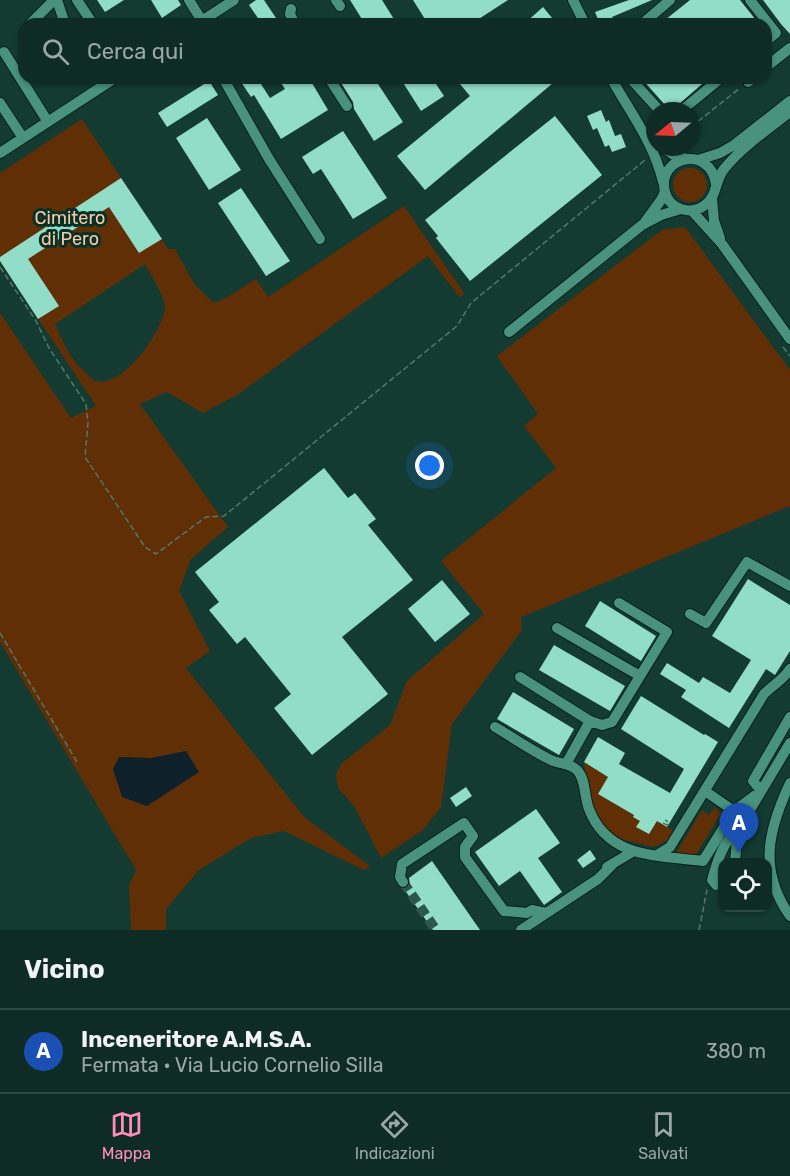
<!DOCTYPE html>
<html lang="it">
<head>
<meta charset="utf-8">
<style>
	body { margin:0; font-family:Rubik,sans-serif; background:#17342d; color:#f1f3f6 }
	.controls { position:absolute; right:18px; bottom:18px; display:grid; overflow:hidden; border-radius:12px; box-shadow:0 2px 4px #0004 }
	.controls button { width:54px; height:54px; display:grid; place-items:center; padding:0; border:0; border-bottom:2px solid #2e4842; background:#0e2c25; color:#f1f3f6; font:30px sans-serif }
	.compass { position:absolute; left:646px; top:102px; width:54px; height:54px; border-radius:50%; background:#0e2c25; box-shadow:0 2px 4px #0004; rotate:251deg }
	.you { position:absolute; left:430px; top:466px; width:21px; height:21px; margin:-15px; border:4px solid #fff; border-radius:50%; background:#1a73e8; box-shadow:0 0 0 9px #1a73e833 }
	.badge { display:grid; place-items:center; width:39px; height:39px; border-radius:50%; background:#fd8ebe; color:#fff; font-size:20px; font-weight:700 }
	.pin { position:absolute; translate:-50% -50px; filter:drop-shadow(0 2px 3px #0008) }
	.pin::after { content:''; position:absolute; top:32px; width:21px; height:18px; background:inherit; clip-path:polygon(0 0,100% 0,50% 100%) }
	.list { margin:0; padding:0; list-style:none }
	h2 { display:flex; justify-content:space-between; align-items:center; height:78px; margin:0; padding:0 24px; font-size:26px }
	h2 small { font-size:20px; font-weight:400; color:#9ba7a7 }
	.list li { display:grid; grid-template-columns:39px 1fr auto; gap:18px; align-items:center; box-sizing:border-box; height:84px; padding:0 24px; border-top:2px solid #2e4842 }
	.list b { display:block; font-size:22px; white-space:nowrap }
	.list p { margin:0; font-size:20px; white-space:nowrap; color:#9ba7a7 }
	.list em { font-size:20px; font-style:normal; color:#9ba7a7 }
	.icon { flex:none; width:33px; height:33px; fill:none; stroke:currentColor; stroke-width:2; stroke-linecap:round; stroke-linejoin:round }
	.map { position:relative; flex:none; width:790px; height:930px; overflow:hidden }
	.search { position:absolute; background:#0e2c25; box-shadow:0 2px 4px #0004; left:18px; right:18px; top:18px; height:66px; display:flex; align-items:center; gap:15px; box-sizing:border-box; padding:0 21px; border-radius:18px; color:#9ba7a7; font-size:22px }
	.sheet { height:162px; background:#0e2c25 }
	nav { display:flex; justify-content:space-around; align-items:center; box-sizing:border-box; height:84px; border-top:2px solid #2e4842; background:#0e2c25; font-size:16px; color:#9ba7a7 }
	nav a { display:grid; justify-items:center; gap:3px }
	nav .on { color:#fd8ebe }
	.map>svg:first-child { display:block }
	.green { fill:#612f06; fill-rule:evenodd }
	.water { fill:#0e202a }
	.building { fill:#92ddc7 }
	.lines { fill:none; stroke-linecap:round; stroke-linejoin:round }
	.minor-tunnel { stroke:#2e564b; stroke-width:10; stroke-dasharray:10 5; stroke-linecap:butt }
	.minor-casing { stroke:#082019; stroke-width:12 }
	.path { stroke:#52786d; stroke-width:1.5; stroke-dasharray:6 3; stroke-linecap:butt }
	.minor { stroke:#48927e; stroke-width:10 }
	.labels { text-anchor:middle; stroke-width:6; stroke-linejoin:round; paint-order:stroke }
	.park-label { font-size:18px; fill:#fcc8a7; stroke:#063127 }
</style>
</head>
<body>
<div class="map">
<svg width="790" height="930" viewBox="0 0 790 930">
	<rect width="100%" height="100%" fill="#133b31"/>
	<!-- green -->
	<path class="green" d="M82,119L168,249H175L195,285L214,303L228,297L256,279L268,297L404,206L464,293L460,298L428,256L237,395L203,413L167,392L140,404L228,527L191,559L179,591L210,651L186,668L304,817L370,866L364,870L284,831L251,838L199,870L166,909V930H131L129,885L136,870L0,642V313L71,418L96,406L0,261V173ZM145,264C150,274 165,297 165,306C165,329 120,393 94,380C91,379 87,373 84,371C68,356 64,343 55,324ZM185,752L122,797L119,757L151,758Z
		M673 185a17 17 0 1 1 34 0a17 17 0 1 1-34 0Z
		M685,227L790,370V506L521,617L522,630L452,724L441,807L423,830L381,858L354,806L338,788L336,774L342,763L390,725L407,681L484,614L441,561L556,468L524,426L538,414L497,356L662,230Z
		M584,762L608,777L598,794L624,809L641,803L633,816L640,821L637,827L649,834L657,821L674,831L668,840L654,847C643,844 617,840 609,833C590,816 588,786 584,762Z
		M715,807L721,813L696,855L671,853L673,849L677,852L702,810L709,815Z"/>
	<!-- water -->
	<path class="water" d="M186,751L199,772L147,806L122,797L113,769L119,757L151,758Z"/>
	<!-- building -->
	<path class="building" d="M97,0H124L105,12Z
		M151,0H178L181,5L162,18Z
		M256,0H264L280,24H262L249,5Z
		M350,0H382L397,24H365Z
		M413,0H508L471,24H428Z
		M629,0H652L612,17L615,24H600L595,12Z
		M690,0H740L759,24H660Z
		M763,0H790V34L781,24Z
		M543,7L557,24H524Z
		M246,78H257L270,98L285,89L278,78H309L328,110L281,139L254,95L251,97L241,82Z
		M338,78H374L403,122L374,141L354,109L353,102Z
		M400,78H432L444,96L421,111Z
		M455,78H559L425,190L397,156L470,96Z
		M641,78H709L671,111H667L666,106Z
		M209,81L218,95L167,127L158,113Z
		M601,110L606,122L609,120L615,136L621,134L626,147L612,152L609,145L605,147L597,128L593,130L587,116Z
		M555,116L602,175L470,281L436,238L438,236L425,220Z
		M207,118L241,170L209,190L176,138Z
		M343,131L387,198L353,219L321,169L313,174L302,157Z
		M121,178L162,239L139,253L109,207L28,259L59,306L38,319L0,261V257Z
		M241,188L290,261L266,276L218,203Z
		M324,468L348,498L355,493L376,519L368,525L413,580L342,637L388,694L312,755L274,708L291,694L245,637L237,644L209,610L219,602L195,572Z
		M748,579L790,605V651L775,675L766,669L729,728L681,697L686,690L660,674L667,663L699,683L703,677L730,693L751,660L712,636Z
		M442,580L470,614L435,642L408,609Z
		M600,601L656,636L641,661L585,626Z
		M554,645L625,686L610,711L539,670Z
		M513,692L574,729L559,755L497,719Z
		M641,696L704,735L705,734L718,742L667,827L657,821L649,834L636,827L640,821L633,817L634,815L598,794L608,777L584,762L598,737L625,753L619,764L670,793L684,769L621,729Z
		M466,787L472,796L456,807L450,798Z
		M536,809L560,843L538,858L562,892L544,905L520,871L499,886L475,852Z
		M590,850L596,859L583,868L577,860Z
		M432,861L480,930H433L404,889L410,885L409,878Z"/>
	<g class="lines">
		<!-- minor-tunnel -->
		<path class="minor-tunnel" d="M403,882L436,930"/>
		<defs>
			<path id="minor" d="M57,0L65,24
				M77,0L93,24
				M189,0L202,21
				M336,0L340,6
				M573,0L585,24
				M750,0L776,33L766,41
				M291,9L290,14L295,24
				M30,24L54,0
				M197,24L234,0
				M642,24L670,0
				M24,45V46
				M4,52L48,122
				M766,67L790,48
				M223,78L269,159L320,239
				M329,78L347,106
				M611,78C630,112 654,143 663,182
				M630,78L660,111
				M748,82L753,78
				M0,103L23,138
				M681,111L721,78
				M662,147L675,156L688,159
				M0,153L115,78
				M698,160L720,153L734,145L790,101
				M716,184C710,144 656,156 665,192C669,209 691,216 705,205C717,197 715,180 724,169C742,147 767,130 790,112
				M712,198L714,221L720,238
				M692,211L722,244L790,339
				M645,222L661,200L665,192
				M509,332L642,225L661,215L681,209
				M690,614L706,623L747,562L790,586
				M557,628L640,676
				M520,677L590,721L566,764
				M590,721L602,725L612,722L667,632L619,603
				M495,727C514,738 532,751 551,760C559,764 570,763 577,770C586,779 584,797 589,809C608,859 658,855 703,861L734,811L761,791
				M790,783C768,830 758,870 790,916
				M705,791L734,811
				M761,791L753,781L790,717
				M657,855L670,847L764,694C774,684 782,681 790,669
				M735,862L738,830
				M607,867L634,851
				M403,882L400,877L402,864L464,823L473,836L465,847V857L504,911L527,913L532,910L546,913
				M722,882L716,885L712,880C717,862 723,841 738,830L790,743
				M521,930L598,879L612,865"/>
		</defs>
		<!-- minor casing -->
		<use href="#minor" class="minor-casing"/>
		<!-- path -->
		<path class="path" d="M691,127L740,88
			M0,267L36,321L49,348L86,404L88,424L85,457L145,547L156,554L206,517L224,516L457,326L471,303L645,160
			M783,347L790,356
			M0,633L77,762
			M663,823L667,825L669,822L665,820
			M699,930L707,890"/>
		<!-- minor -->
		<use href="#minor" class="minor"/>
	</g>
	<g class="labels">
		<!-- park labels -->
		<g class="park-label">
			<text x="70" y="224">Cimitero<tspan x="70" dy="21">di Pero</tspan></text>
		</g>
	</g>
</svg>
<div class="controls">
<button><svg class="icon" aria-label="locate" viewBox="0 0 24 24"><circle cx="12" cy="12" r="6"/><path d="M12 2v4M12 18v4M2 12h4M18 12h4"/></svg></button>
</div>
<svg class="compass" viewBox="-18 -18 36 36"><path d="M0-13l5 13h-10z" fill="#e53935"/><path d="M0 13l5-13h-10z" fill="#9ba7a7"/></svg>
<div class="you"></div>
<div class="pin badge" style="left:739px;top:853px;background:#1a4fb4">A</div>
<div class="search"><svg class="icon" aria-label="search" viewBox="0 0 24 24"><circle cx="10" cy="10" r="6"/><path d="M15 15l6 6"/></svg>Cerca qui</div>
</div>
<section class="sheet">
<h2>Vicino<small></small></h2>
<ul class="list">
<li><span class="badge" style="background:#1a4fb4">A</span><div><b>Inceneritore A.M.S.A.</b><p>Fermata · Via Lucio Cornelio Silla</p></div><em>380 m</em></li>
</ul>
</section>
<nav>
<a class="on"><svg class="icon" aria-label="map" viewBox="0 0 24 24"><path d="M3 6l6-2 6 2 6-2v14l-6 2-6-2-6 2zM9 4v14M15 6v14"/></svg>Mappa</a>
<a><svg class="icon" aria-label="directions" viewBox="0 0 24 24"><path d="M12 3l9 9-9 9-9-9zM9 14v-3h6M13 9l2 2-2 2"/></svg>Indicazioni</a>
<a><svg class="icon" aria-label="saved" viewBox="0 0 24 24"><path d="M7 4h10v16l-5-4-5 4z"/></svg>Salvati</a>
</nav>
</body>
</html>
